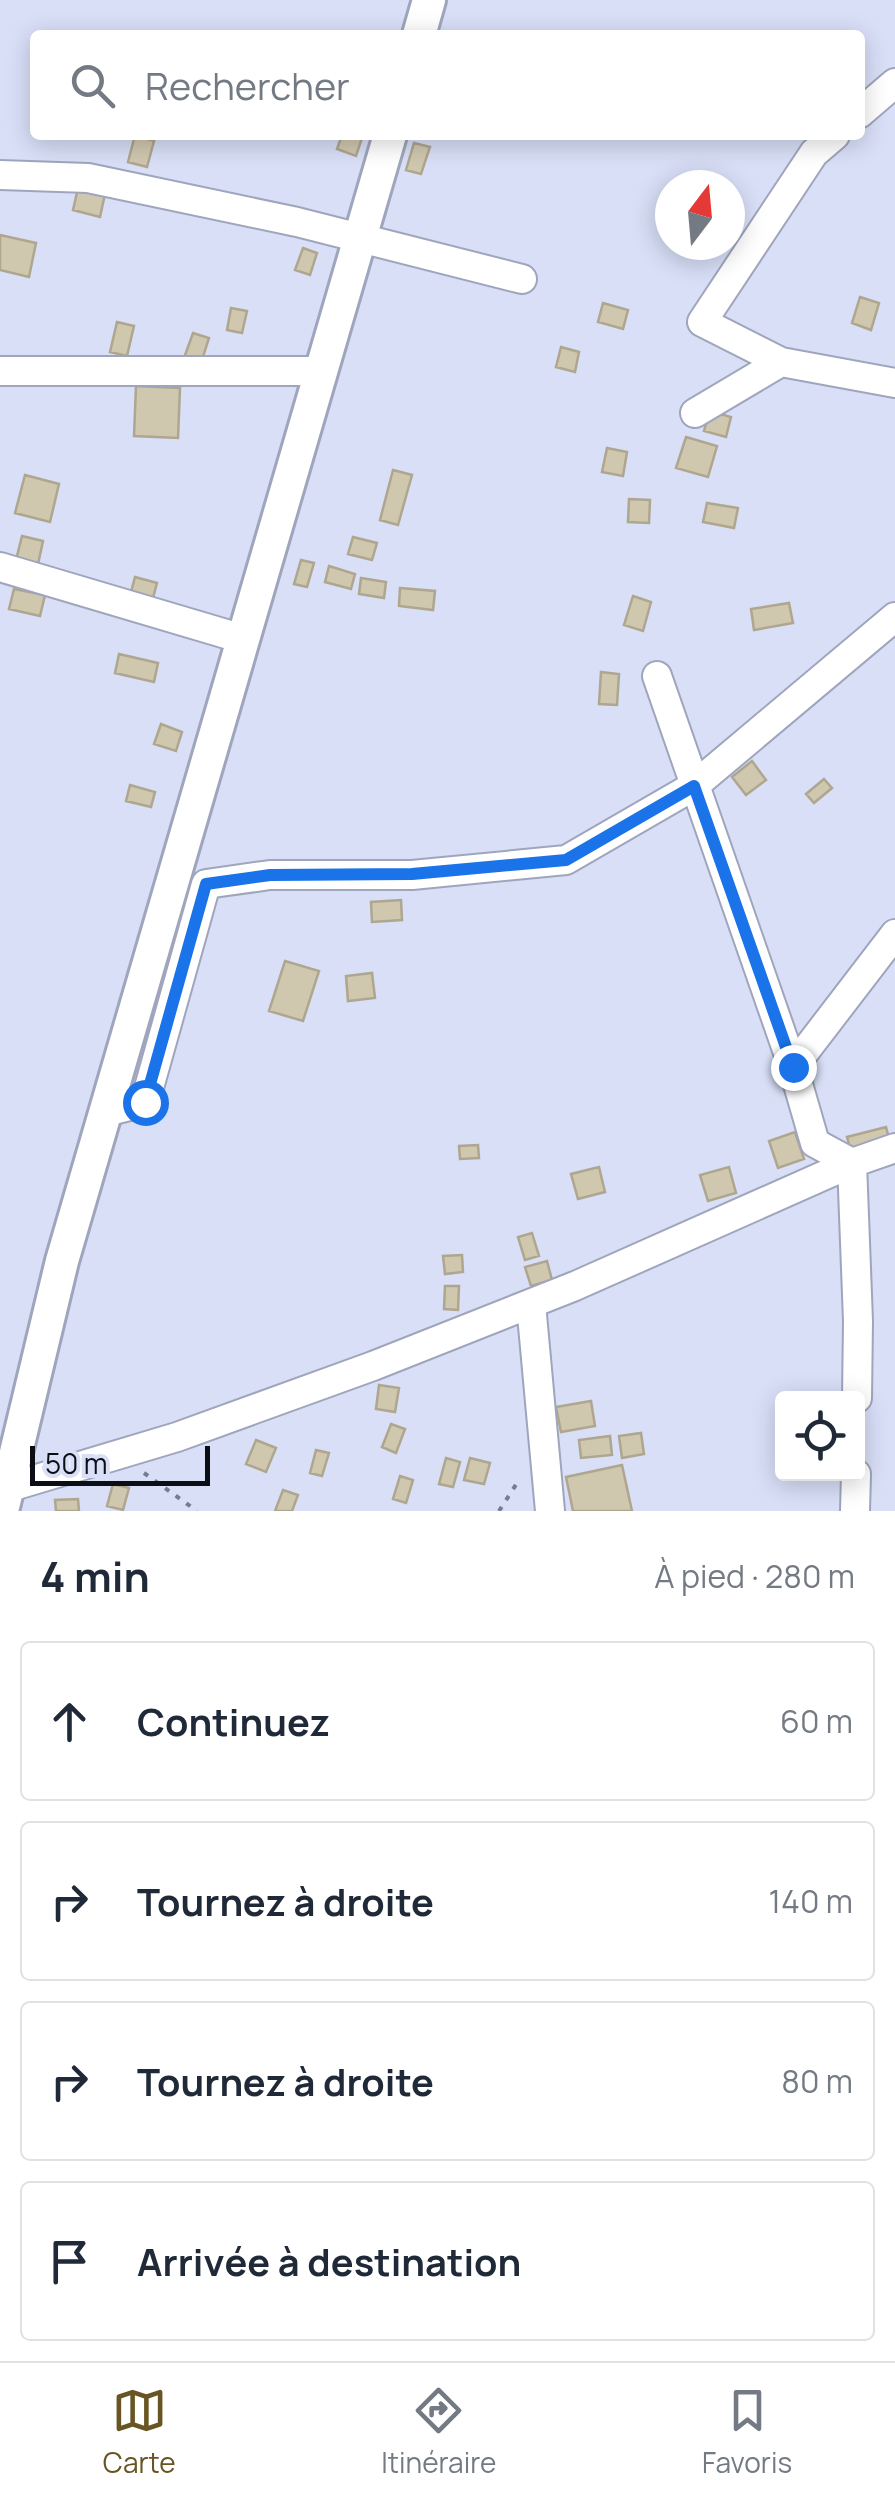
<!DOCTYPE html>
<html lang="fr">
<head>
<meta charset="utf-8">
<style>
	body { margin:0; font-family:Manrope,sans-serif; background:#f2f2f3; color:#1f2937 }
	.controls { position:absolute; right:30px; bottom:30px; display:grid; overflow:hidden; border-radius:10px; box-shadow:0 5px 25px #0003 }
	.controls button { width:90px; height:90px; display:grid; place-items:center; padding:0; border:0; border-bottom:2px solid #e0e1e3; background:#fff; color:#1f2937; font:50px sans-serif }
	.compass { position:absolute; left:655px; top:170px; width:90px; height:90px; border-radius:50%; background:#fff; box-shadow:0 5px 25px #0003; rotate:16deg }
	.scale { position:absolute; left:30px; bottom:25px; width:180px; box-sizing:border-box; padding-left:10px; border:5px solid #0c0e16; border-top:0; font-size:28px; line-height:35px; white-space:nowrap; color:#0c0e16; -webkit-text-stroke:8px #d8dff7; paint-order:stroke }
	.stop { position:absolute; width:30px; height:30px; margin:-22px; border:8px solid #1a73e8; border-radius:50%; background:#fff }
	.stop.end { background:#1a73e8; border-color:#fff; box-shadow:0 2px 10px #0008 }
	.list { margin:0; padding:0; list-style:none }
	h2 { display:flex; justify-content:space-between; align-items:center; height:130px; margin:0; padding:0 40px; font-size:42px }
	h2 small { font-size:32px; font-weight:400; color:#747a83 }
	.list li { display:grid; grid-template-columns:65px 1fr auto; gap:30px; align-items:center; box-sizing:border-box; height:160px; margin:0 20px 20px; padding:0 20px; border:2px solid #e0e1e3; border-radius:10px }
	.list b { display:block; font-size:38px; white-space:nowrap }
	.list em { font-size:32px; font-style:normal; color:#747a83 }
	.icon { flex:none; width:55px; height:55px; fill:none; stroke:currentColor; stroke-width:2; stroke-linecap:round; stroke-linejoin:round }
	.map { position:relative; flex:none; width:895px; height:1511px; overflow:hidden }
	.search { position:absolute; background:#fff; box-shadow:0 5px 25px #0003; left:30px; right:30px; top:30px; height:110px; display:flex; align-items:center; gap:25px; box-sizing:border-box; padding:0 35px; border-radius:10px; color:#747a83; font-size:38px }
	.sheet { height:850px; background:#fff }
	nav { display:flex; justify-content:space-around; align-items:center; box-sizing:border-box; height:140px; border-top:2px solid #e0e1e3; background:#fff; font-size:28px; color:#747a83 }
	nav a { display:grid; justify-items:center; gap:5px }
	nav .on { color:#685523 }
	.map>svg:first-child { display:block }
	.building { fill:#d0c7af; stroke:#afa68f; stroke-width:2.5 }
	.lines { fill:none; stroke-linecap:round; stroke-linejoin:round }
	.minor-casing { stroke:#9fa5bc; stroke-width:32 }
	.tertiary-casing { stroke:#9fa5bc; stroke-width:38 }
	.path { stroke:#787d8d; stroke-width:4; stroke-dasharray:5 8; stroke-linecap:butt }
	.minor { stroke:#fff; stroke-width:28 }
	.tertiary { stroke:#fff; stroke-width:32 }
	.route { stroke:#1a73e8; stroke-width:12 }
</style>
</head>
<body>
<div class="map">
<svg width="895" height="1511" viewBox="0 0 895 1511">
	<rect width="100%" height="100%" fill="#d8dff7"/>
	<!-- building -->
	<path class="building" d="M135,135L154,141L147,167L128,162Z
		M342,135H363L356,156L337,149Z
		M414,143L430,147L421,174L406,170Z
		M78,188L105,194L100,217L73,210Z
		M0,235L36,243L29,277L0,270Z
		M303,248L317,253L310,275L295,270Z
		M860,297L879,303L871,330L852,323Z
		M603,303L628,310L623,329L598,322Z
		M231,308L247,311L242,333L227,330Z
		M117,322L134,326L127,356L110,352Z
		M193,333L209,338L201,363L184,358Z
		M561,347L579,352L575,372L556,367Z
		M136,386L180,388L178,438L134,436Z
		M710,411L731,417L726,437L704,431Z
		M686,437L717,446L708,477L676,468Z
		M607,448L627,452L623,476L602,472Z
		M393,470L412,475L398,525L380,520Z
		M25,475L59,484L50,522L15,513Z
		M629,499L650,500L649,523L628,522Z
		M707,503L738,508L734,528L703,522Z
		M22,536L43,541L37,569L15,564Z
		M353,537L377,543L372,560L348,554Z
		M301,560L314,563L307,587L294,584Z
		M329,566L355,574L351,589L325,582Z
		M135,577L157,583L153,598L131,592Z
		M361,578L386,582L384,598L359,594Z
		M400,588L435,591L433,610L399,606Z
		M14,589L45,595L40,616L9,609Z
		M633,596L651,602L643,631L624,625Z
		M789,603L793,623L754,630L751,609Z
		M119,654L158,663L154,682L115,673Z
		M601,672L619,674L617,705L599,704Z
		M161,724L182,732L176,751L154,744Z
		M752,761L766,780L746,795L732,777Z
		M824,779L832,788L814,803L806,794Z
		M130,785L155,792L151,807L126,801Z
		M401,900L402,920L372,922L371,902Z
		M285,961L319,971L303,1021L269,1011Z
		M372,973L375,998L348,1001L346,976Z
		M886,1127L890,1142L851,1152L847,1137Z
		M795,1132L804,1159L778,1168L769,1141Z
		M478,1145L479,1158L460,1159L459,1146Z
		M599,1167L605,1192L578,1199L571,1174Z
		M729,1167L736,1193L708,1201L700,1175Z
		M532,1233L539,1256L525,1260L518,1237Z
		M462,1255L463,1272L445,1274L443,1256Z
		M547,1261L552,1280L531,1286L525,1267Z
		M445,1286H459L458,1310L444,1309Z
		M379,1385L399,1388L395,1412L376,1409Z
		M591,1401L595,1426L561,1432L556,1407Z
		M391,1424L405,1429L396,1453L382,1447Z
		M641,1433L644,1454L622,1458L619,1436Z
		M610,1436L612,1455L581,1458L579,1440Z
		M256,1440L276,1448L266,1472L246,1464Z
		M316,1450L329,1453L322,1476L310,1473Z
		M446,1458L460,1462L453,1487L439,1484Z
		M470,1458L490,1463L484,1484L464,1480Z
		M622,1465L632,1511H573L566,1477Z
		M400,1476L413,1480L406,1503L393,1499Z
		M113,1484L129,1488L123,1510L107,1506Z
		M283,1490L298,1495L292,1511H275Z
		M78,1499L79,1511H56L55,1500Z"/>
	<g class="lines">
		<defs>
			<path id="minor" d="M860,113L895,83
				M0,175L88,178L297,222L522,279
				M781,362L702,322L814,153L835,135
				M0,371H321
				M695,413L781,362L895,383
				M0,567L243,639
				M657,676L793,1067L815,1143L852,1163L858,1321L857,1398
				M793,1067L895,934
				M106,1112L145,1102L206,884L270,875H412L566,860L694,786L895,617
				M531,1304L550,1511
				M0,1490L177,1437L373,1366L575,1286L852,1163L895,1148
				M855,1511L856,1474"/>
			<path id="tertiary" d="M419,35L429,0
				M2,1511L62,1261L390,135"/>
		</defs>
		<!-- minor casing -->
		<use href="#minor" class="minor-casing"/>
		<!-- tertiary casing -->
		<use href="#tertiary" class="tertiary-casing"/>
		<!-- path -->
		<path class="path" d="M144,1473L197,1511
			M499,1511L519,1480"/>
		<!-- minor -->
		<use href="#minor" class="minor"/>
		<!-- tertiary -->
		<use href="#tertiary" class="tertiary"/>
	</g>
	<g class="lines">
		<!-- route -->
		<path class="route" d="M145,1102L206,884L270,875L412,874L566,860L694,786L793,1067"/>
	</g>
</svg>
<div class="controls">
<button><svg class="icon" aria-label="locate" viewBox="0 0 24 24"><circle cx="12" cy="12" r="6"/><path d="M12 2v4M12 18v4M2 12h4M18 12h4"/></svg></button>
</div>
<svg class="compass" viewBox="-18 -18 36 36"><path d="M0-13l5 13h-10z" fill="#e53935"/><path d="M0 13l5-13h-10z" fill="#747a83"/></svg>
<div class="scale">50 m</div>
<div class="stop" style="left:145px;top:1102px"></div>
<div class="stop end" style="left:793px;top:1067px"></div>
<div class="search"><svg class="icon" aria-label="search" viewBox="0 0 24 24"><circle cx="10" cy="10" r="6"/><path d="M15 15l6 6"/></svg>Rechercher</div>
</div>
<section class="sheet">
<h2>4 min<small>À pied · 280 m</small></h2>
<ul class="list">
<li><svg class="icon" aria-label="ahead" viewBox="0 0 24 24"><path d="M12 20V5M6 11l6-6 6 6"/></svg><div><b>Continuez</b></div><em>60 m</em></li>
<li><svg class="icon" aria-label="right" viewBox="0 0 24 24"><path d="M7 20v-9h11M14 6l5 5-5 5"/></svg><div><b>Tournez à droite</b></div><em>140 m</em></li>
<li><svg class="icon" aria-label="right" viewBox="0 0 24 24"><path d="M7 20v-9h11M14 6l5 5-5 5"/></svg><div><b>Tournez à droite</b></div><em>80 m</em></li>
<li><svg class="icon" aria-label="arrive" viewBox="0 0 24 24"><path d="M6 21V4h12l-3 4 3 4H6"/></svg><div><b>Arrivée à destination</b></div></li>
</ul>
</section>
<nav>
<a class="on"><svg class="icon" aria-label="map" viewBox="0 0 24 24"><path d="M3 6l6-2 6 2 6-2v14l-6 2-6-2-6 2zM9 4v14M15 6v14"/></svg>Carte</a>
<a><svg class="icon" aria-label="directions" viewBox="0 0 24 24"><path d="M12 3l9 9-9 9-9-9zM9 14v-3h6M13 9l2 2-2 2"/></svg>Itinéraire</a>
<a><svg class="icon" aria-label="saved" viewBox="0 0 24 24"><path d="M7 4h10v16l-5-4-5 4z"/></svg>Favoris</a>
</nav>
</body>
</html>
